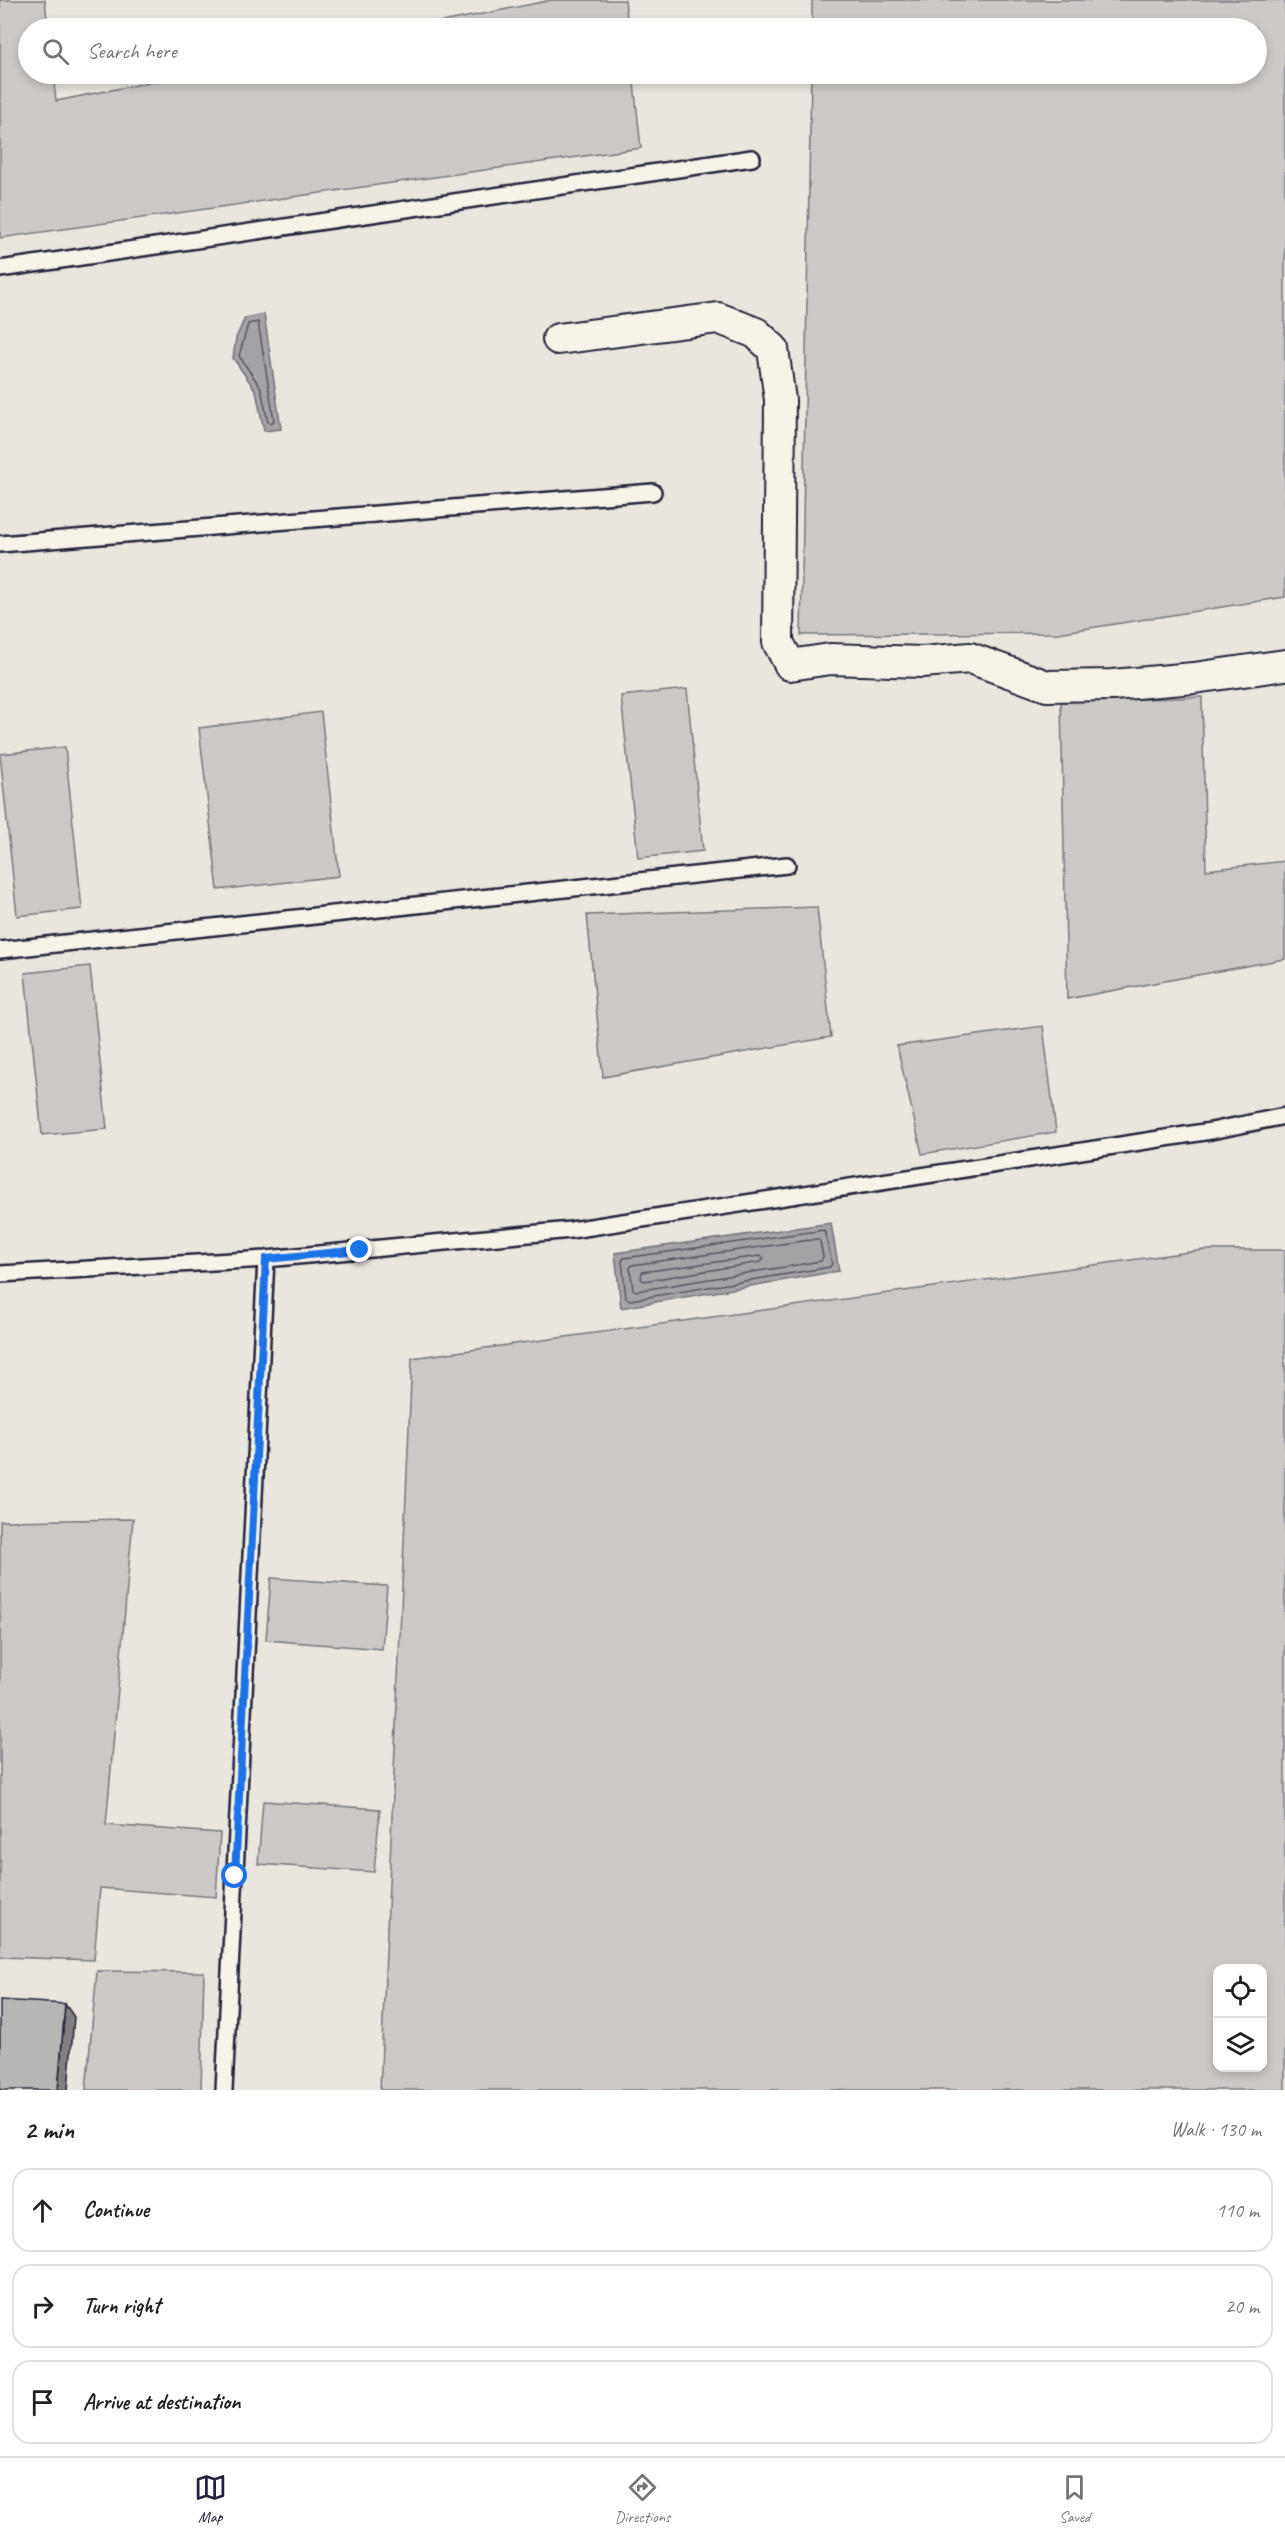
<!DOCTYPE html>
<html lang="en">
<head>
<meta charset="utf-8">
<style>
	body { margin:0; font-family:Caveat,sans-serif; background:#f6f6f6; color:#202124 }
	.controls { position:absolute; right:18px; bottom:18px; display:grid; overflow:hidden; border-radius:12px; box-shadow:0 3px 9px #0003 }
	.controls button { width:54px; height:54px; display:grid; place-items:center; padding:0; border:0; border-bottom:2px solid #e0e0e0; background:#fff; color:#202124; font:30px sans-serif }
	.stop { position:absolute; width:18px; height:18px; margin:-14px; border:4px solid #1a73e8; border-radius:50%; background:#fff }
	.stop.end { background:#1a73e8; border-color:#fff; box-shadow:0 2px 6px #0008 }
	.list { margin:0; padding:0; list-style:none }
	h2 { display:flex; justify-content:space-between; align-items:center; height:78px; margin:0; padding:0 24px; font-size:26px }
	h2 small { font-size:20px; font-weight:400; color:#757577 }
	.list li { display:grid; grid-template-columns:39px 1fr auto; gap:18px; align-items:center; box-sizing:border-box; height:84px; margin:0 12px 12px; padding:0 12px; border:2px solid #e0e0e0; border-radius:18px }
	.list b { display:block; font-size:22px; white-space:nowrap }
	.list em { font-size:20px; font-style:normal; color:#757577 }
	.icon { flex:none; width:33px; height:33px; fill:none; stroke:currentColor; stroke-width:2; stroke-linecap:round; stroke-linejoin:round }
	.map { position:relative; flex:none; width:1285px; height:2090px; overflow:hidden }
	.search { position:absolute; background:#fff; box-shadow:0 3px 9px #0003; left:18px; right:18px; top:18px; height:66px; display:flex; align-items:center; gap:15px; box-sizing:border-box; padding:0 21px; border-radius:33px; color:#757577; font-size:22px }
	.sheet { height:366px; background:#fff }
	nav { display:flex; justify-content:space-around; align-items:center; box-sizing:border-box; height:84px; border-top:2px solid #e0e0e0; background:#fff; font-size:16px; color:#757577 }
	nav a { display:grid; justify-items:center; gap:3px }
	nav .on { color:#22223b }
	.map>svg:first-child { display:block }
	.green { fill:#cdc9c6; stroke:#787680; stroke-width:1.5; fill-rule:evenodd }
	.water { fill:#a6a3a6; stroke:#716f7b; stroke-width:1.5 }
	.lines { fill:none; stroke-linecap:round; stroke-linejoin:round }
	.shore { stroke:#575666; stroke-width:1.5 }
	.service-casing { stroke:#22223b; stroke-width:20 }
	.minor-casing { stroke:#22223b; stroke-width:34 }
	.service { stroke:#f7f3e8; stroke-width:15 }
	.minor { stroke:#f7f3e8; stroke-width:30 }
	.shaded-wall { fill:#817f7f; stroke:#22223b; stroke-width:1.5 }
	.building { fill:#b8b6b5; stroke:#22223b; stroke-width:1.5 }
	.route { stroke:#1a73e8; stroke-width:8 }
</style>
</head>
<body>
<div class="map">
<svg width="1285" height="2090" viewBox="0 0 1285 2090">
	<rect width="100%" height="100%" fill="#eae6de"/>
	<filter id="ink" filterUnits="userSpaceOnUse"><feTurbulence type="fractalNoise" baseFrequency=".0167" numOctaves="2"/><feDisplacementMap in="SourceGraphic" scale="12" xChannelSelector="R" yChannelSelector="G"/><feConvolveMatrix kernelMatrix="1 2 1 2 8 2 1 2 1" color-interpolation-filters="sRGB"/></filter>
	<g filter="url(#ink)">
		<!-- green -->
		<path class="green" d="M0,0H45L48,28H28V74H53L56,101L191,74H633L641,148L0,238Z
			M552,0H625L628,28H412Z
			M812,0H1285V597L1058,633L801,635L811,74H1256V28H812Z
			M687,689L703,851L638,858L621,696Z
			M1202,697L1206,870L1285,861V959L1067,999L1061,702Z
			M321,712L339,876L218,890L199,728Z
			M65,747L82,909L17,916L0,754Z
			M817,907L831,1037L603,1077L587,915Z
			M90,966L107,1129L42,1135L25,973Z
			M1043,1026L1056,1132L922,1154L897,1046Z
			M1204,1250H1285V2090H380L412,1358ZM1218,1968H1262V2068H1218Z
			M133,1519L106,1825L220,1833L216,1897L100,1888L94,1960L0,1957V1521Z
			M271,1578L387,1586L382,1649L266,1640Z
			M263,1801L380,1809L374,1872L258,1864Z
			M97,1971L204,1972L201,2090H86Z"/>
		<!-- water -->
		<path class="water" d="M264,314L281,429L264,431L256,391L233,358L236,338L245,318Z
			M831,1223L839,1271L621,1308L615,1253Z"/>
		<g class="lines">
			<!-- shore -->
			<path class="shore" d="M258,322L274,420L271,424L268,422L261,388L239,356L248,324Z
				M824,1230L832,1263L830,1267L630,1300L626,1298L622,1261L624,1258Z
				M817,1239L820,1241L823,1257L821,1261L636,1291L633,1289L630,1268L632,1265Z
				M760,1256L764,1258L761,1262L644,1281L641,1279L642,1272Z"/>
			<defs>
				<path id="service" d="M0,269L752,158
					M0,544L653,492
					M0,950L787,865
					M0,1274L266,1259L571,1230L1211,1131L1285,1116
					M224,2090L266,1259"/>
				<path id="minor" d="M558,339L718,318L756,333L773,349L780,400L778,642L790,665L830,659L922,662L970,658L1047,686L1112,685L1194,678L1285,665"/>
			</defs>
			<!-- service casing -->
			<use href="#service" class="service-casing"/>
			<!-- minor casing -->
			<use href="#minor" class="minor-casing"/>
			<!-- service -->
			<use href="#service" class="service"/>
			<!-- minor -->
			<use href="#minor" class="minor"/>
		</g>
		<!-- shaded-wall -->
		<path class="shaded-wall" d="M65,2004L74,2017L68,2090H58Z"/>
		<!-- building -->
		<path class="building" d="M0,2000L65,2004L58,2090H0Z"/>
	</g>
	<g class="lines" filter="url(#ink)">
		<!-- route -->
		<path class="route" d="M235,1876L266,1259L360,1250"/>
	</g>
</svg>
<div class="controls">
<button><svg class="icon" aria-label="locate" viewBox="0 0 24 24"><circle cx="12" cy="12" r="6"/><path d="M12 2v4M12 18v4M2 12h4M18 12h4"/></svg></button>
<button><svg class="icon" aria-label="layers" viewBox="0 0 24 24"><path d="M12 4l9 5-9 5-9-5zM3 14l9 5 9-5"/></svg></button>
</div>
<div class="stop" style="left:235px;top:1876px"></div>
<div class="stop end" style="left:360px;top:1250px"></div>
<div class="search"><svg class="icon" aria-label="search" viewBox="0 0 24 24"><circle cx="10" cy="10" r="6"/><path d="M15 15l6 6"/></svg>Search here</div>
</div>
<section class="sheet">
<h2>2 min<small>Walk · 130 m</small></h2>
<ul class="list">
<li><svg class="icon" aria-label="ahead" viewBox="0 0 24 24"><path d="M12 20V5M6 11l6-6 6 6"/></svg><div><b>Continue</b></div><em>110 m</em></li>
<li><svg class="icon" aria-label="right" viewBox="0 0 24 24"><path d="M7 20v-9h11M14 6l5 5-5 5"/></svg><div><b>Turn right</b></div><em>20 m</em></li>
<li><svg class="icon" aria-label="arrive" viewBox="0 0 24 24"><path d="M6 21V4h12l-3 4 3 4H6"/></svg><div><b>Arrive at destination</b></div></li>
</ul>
</section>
<nav>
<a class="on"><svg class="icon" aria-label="map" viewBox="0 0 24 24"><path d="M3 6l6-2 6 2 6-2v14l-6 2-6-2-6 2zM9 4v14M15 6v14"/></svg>Map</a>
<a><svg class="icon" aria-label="directions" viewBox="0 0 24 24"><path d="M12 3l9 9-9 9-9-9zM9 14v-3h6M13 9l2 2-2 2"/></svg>Directions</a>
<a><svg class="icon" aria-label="saved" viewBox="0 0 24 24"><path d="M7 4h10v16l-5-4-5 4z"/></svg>Saved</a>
</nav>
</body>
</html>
